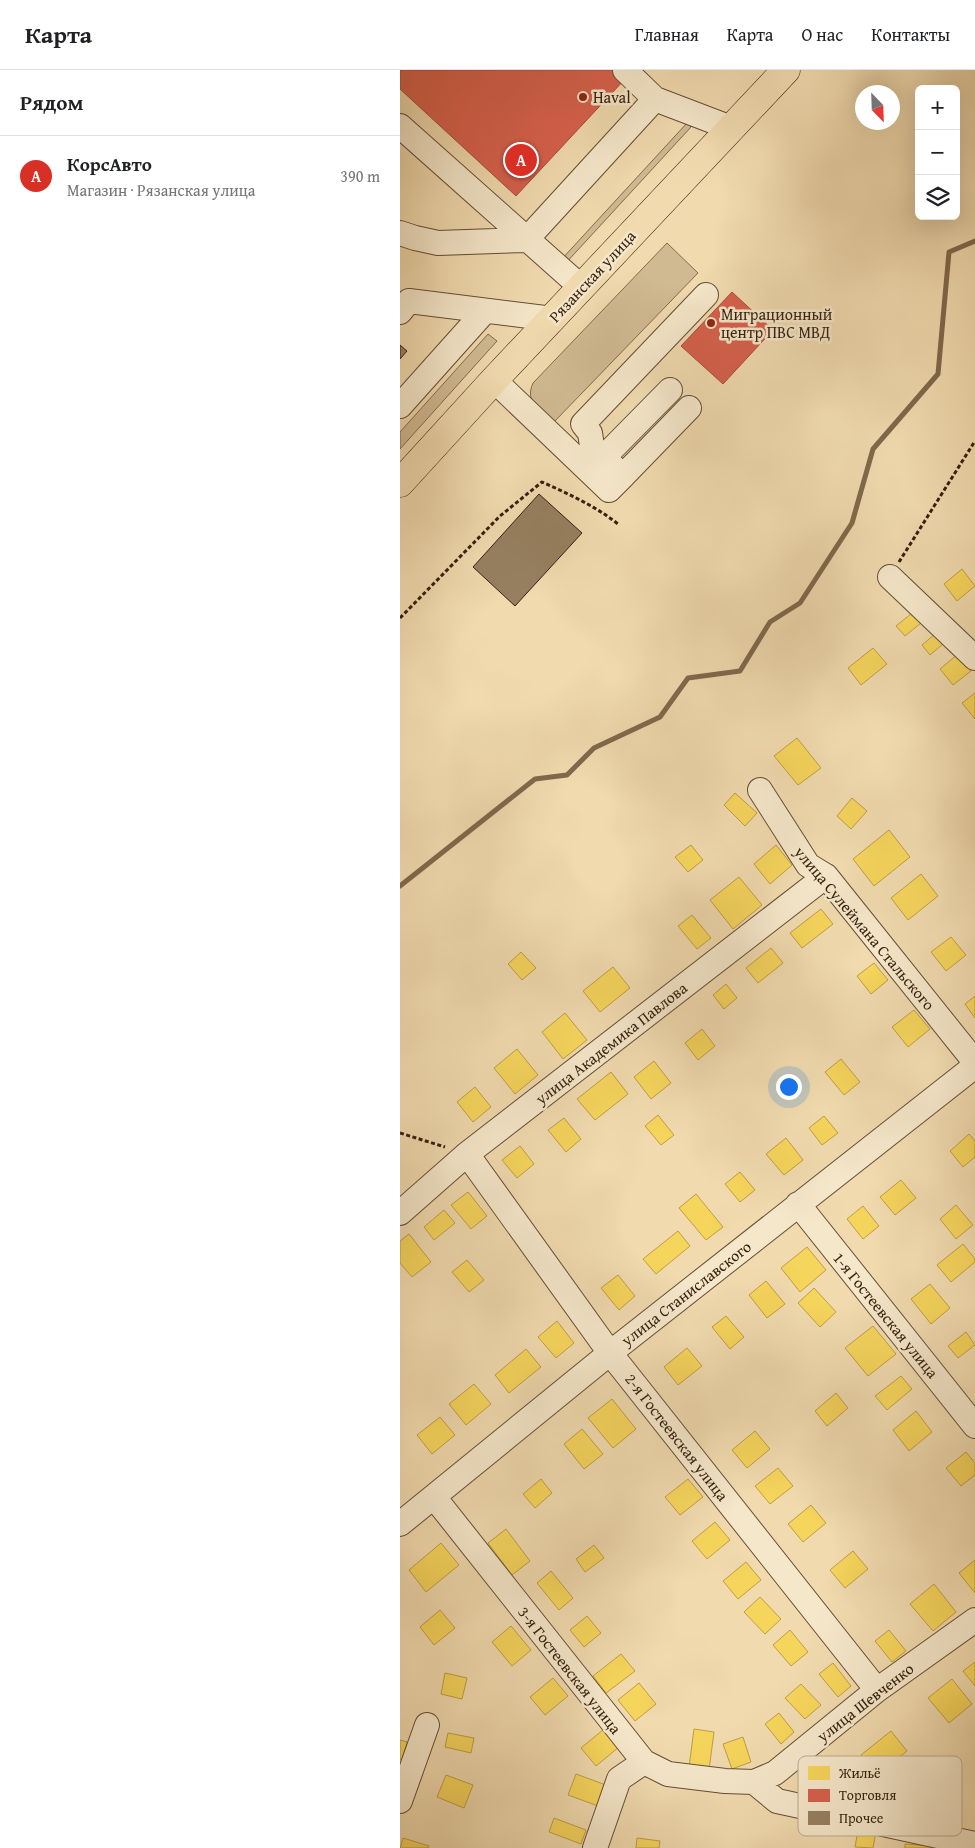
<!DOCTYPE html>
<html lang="ru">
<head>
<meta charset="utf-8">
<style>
	body { margin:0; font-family:"Gentium Book Plus",serif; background:#f6f6f6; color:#202124 }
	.controls { position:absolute; right:15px; top:15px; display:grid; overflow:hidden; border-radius:8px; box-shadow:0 5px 20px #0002 }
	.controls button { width:45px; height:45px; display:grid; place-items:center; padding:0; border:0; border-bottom:1px solid #e0e0e0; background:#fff; color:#202124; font:25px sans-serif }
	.compass { position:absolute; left:455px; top:15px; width:45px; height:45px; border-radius:50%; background:#fff; box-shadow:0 5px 20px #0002; rotate:157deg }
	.you { position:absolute; left:388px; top:1016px; width:18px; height:18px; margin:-12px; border:4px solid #fff; border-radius:50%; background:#1a73e8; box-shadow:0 0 0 8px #1a73e833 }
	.badge { display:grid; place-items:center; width:32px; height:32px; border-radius:50%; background:#d93025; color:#fff; font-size:16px; font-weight:700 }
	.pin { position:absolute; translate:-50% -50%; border:2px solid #fff; box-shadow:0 1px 5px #0006 }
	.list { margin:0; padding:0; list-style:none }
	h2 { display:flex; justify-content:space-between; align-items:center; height:65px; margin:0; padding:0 20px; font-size:21px }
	h2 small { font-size:16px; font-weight:400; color:#757577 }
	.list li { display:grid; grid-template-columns:32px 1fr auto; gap:15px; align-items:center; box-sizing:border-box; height:80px; padding:0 20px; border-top:1px solid #e0e0e0 }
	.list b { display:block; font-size:19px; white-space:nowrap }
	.list p { margin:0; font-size:16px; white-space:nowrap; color:#757577 }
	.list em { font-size:16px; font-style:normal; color:#757577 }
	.icon { flex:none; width:28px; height:28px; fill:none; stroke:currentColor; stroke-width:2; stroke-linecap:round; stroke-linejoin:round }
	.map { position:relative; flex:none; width:575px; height:1778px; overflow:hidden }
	header { display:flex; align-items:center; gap:30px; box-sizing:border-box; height:70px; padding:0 25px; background:#fff; border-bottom:1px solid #e0e0e0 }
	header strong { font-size:24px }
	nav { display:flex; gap:28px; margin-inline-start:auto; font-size:18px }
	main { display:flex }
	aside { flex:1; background:#fff }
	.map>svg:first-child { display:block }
	.green { fill:#d0ba92; stroke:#826c4f }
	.homes { fill:#f6d55c; stroke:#bc9e44 }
	.shops { fill:#d6604d; stroke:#a64c3a }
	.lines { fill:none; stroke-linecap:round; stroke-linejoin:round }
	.stream { stroke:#7f694c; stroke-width:5 }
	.building { fill:#968060; stroke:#351f0c }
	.minor-casing { stroke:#644e34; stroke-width:26 }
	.major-casing { stroke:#351f0c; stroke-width:29 }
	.path { stroke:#351f0c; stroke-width:3; stroke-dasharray:4 2.5; stroke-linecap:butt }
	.minor { stroke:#f5e7ca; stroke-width:24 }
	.major { stroke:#f0daae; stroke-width:28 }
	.poi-dot { fill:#8f2418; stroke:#f5e7ca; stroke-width:2 }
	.labels { text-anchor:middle; stroke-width:5; stroke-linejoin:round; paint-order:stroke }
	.poi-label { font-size:16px; fill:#351f0c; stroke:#f5e7ca; text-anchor:start }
	.street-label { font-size:16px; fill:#351f0c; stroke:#f5e7ca }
	.key { fill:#f5e7ca; stroke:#bbab91; stroke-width:1 }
	.key-label { font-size:14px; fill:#351f0c }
</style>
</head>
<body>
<header>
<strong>Карта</strong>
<nav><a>Главная</a><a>Карта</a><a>О нас</a><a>Контакты</a></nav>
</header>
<main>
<aside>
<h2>Рядом<small></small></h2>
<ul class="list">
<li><span class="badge">A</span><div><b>КорсАвто</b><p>Магазин · Рязанская улица</p></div><em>390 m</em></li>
</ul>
</aside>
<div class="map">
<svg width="575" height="1778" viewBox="0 0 575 1778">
	<rect width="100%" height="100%" fill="#f0daae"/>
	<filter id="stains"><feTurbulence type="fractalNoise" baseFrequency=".004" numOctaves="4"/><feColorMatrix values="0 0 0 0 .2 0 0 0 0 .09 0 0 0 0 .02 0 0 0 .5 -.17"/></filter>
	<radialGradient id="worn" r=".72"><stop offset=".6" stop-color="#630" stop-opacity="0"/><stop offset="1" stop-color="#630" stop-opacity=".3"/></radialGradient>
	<!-- green -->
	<path class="green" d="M287,53L291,57L164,195L160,191Z
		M267,173L298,203L154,352C141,340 124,333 133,313Z
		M88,264L97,271L0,379V362Z"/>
	<!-- homes -->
	<path class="homes" d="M562,499L575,516L557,531L544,514Z
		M512,543L521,553L505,566L496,556Z
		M535,564L543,574L530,585L522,575Z
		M473,578L487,594L461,615L448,598Z
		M558,584L571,601L553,615L540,599Z
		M575,623V649L562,633Z
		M397,668L421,698L398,715L374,686Z
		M335,723L357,743L345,756L324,735Z
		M452,728L467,741L451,759L437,746Z
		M489,760L510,787L474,816L453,789Z
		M291,775L303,790L288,802L275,787Z
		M376,775L392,795L370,814L354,794Z
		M521,804L538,826L508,850L491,828Z
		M339,807L362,835L333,859L310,830Z
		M421,839L433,854L402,878L390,863Z
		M292,845L311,868L297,879L278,856Z
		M551,867L566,885L546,901L531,882Z
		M371,878L383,893L358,913L346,898Z
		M121,882L136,898L122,910L108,894Z
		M474,893L488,910L471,924L457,906Z
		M213,897L230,918L200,942L183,921Z
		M326,914L337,928L324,939L313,925Z
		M575,926V948L565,934Z
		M514,940L530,959L508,977L492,957Z
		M165,943L187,970L163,989L142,962Z
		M302,959L315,976L298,990L285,973Z
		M117,979L138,1005L115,1024L94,998Z
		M441,989L460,1012L444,1025L425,1002Z
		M254,991L271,1013L251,1029L234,1007Z
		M211,1002L228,1024L195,1050L177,1029Z
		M75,1017L91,1037L73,1052L57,1032Z
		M258,1045L274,1065L261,1075L245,1056Z
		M424,1046L438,1063L422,1075L409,1058Z
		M164,1048L181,1069L166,1082L148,1060Z
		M569,1064L575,1071V1087L563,1097L550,1081Z
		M386,1068L403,1090L384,1105L366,1084Z
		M120,1076L134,1094L117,1108L102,1090Z
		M340,1102L355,1120L340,1132L325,1114Z
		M501,1110L516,1128L495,1145L480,1127Z
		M68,1122L87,1146L71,1159L51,1135Z
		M296,1124L323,1157L306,1170L279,1138Z
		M556,1135L573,1155L556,1169L540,1149Z
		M463,1136L479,1156L463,1169L447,1149Z
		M44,1140L55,1153L34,1170L24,1157Z
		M278,1161L290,1176L256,1204L243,1189Z
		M9,1164L31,1192L12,1207L0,1193V1171Z
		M563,1174L575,1189V1192L551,1212L537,1195Z
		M407,1177L426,1200L400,1222L381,1198Z
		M67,1190L84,1210L69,1222L52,1202Z
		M218,1205L235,1226L219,1240L201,1218Z
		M366,1211L385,1234L367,1248L349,1225Z
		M530,1214L550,1238L531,1254L511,1229Z
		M414,1218L436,1242L420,1257L398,1233Z
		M326,1246L344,1267L330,1279L312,1257Z
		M157,1251L174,1273L156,1288L138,1267Z
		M473,1256L496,1284L468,1306L445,1278Z
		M566,1262L575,1275L558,1288L548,1276Z
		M287,1278L302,1296L278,1315L264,1297Z
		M126,1279L141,1297L109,1323L95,1305Z
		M501,1306L512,1319L487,1340L475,1326Z
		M74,1314L91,1334L66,1355L49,1334Z
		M436,1323L448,1338L427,1356L415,1341Z
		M212,1329L236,1359L213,1378L188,1348Z
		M516,1341L532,1362L509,1381L493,1360Z
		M40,1347L55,1365L32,1384L17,1365Z
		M182,1359L203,1384L184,1399L164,1374Z
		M355,1361L370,1379L347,1398L332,1380Z
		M566,1382L575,1393V1405L561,1416L546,1398Z
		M378,1398L393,1416L370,1434L355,1416Z
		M141,1409L152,1423L135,1438L123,1424Z
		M288,1409L303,1427L280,1445L265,1427Z
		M411,1435L426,1453L403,1472L388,1454Z
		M315,1452L330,1470L307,1489L292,1471Z
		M106,1459L130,1491L112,1505L88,1473Z
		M41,1473L59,1495L26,1522L9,1500Z
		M194,1475L204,1488L185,1502L176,1489Z
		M453,1481L468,1499L445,1518L430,1500Z
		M575,1490V1523L559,1503Z
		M346,1492L361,1510L338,1529L323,1511Z
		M151,1501L173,1528L159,1540L137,1513Z
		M534,1514L556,1542L533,1561L510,1534Z
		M360,1527L381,1549L365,1564L344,1542Z
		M40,1540L55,1558L34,1575L20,1557Z
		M187,1546L201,1563L184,1577L170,1560Z
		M111,1556L131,1580L112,1596L92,1572Z
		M390,1560L408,1582L391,1596L373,1575Z
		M489,1560L506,1581L492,1592L475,1571Z
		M221,1584L235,1601L206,1623L193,1606Z
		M575,1592V1616L563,1601Z
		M433,1593L451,1616L438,1627L419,1604Z
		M45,1603L67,1608L62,1629L41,1624Z
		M153,1608L168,1626L145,1645L130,1627Z
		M552,1609L572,1634L549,1653L528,1628Z
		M239,1613L256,1634L235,1651L218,1630Z
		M401,1614L421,1635L405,1649L385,1628Z
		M379,1643L394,1662L381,1674L365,1654Z
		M204,1659L219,1677L196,1696L181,1678Z
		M294,1659L314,1662L309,1700L289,1697Z
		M491,1661L507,1681L477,1705L461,1685Z
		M48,1663L74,1668L71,1683L45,1677Z
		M343,1667L351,1692L332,1699L323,1674Z
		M0,1670L7,1672L2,1690L0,1689Z
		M176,1704L206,1715L198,1736L168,1725Z
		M46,1705L73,1715L64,1738L37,1727Z
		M154,1748L186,1760L181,1774L149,1762Z
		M458,1760L476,1762L473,1778L455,1777Z
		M3,1768L29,1776L28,1778H0Z
		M237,1768L260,1771L259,1778H236Z
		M505,1774L531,1776V1778H505Z"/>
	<!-- shops -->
	<path class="shops" d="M0,0H216L225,9L116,126L0,19Z
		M332,222L373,260L323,314L281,276Z"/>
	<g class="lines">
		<!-- stream -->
		<path class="stream" d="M0,816L135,709L167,705L194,678L260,647L288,608L340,601L370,552L400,533L452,453L473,379L538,304L549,182L575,171"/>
	</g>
	<!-- building -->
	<path class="building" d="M0,275L7,281L0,289Z
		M139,424L182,463L115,536L73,497Z"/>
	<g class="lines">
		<defs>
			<path id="minor" d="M225,0L255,29L331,58
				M0,56L181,217
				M0,163L15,168L38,173L126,170L255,29
				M0,242L9,231L153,249
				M94,310L209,420L223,406L192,376L190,363L183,354L306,225
				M0,336L85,241
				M204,387L270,320
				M223,406L289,338
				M490,507L575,588
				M360,720L408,795L426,806L575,992
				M67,1084L210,1283L477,1620
				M398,1134L575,1356
				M0,1143L67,1084L426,806
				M34,1427L244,1692L219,1709L195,1778
				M0,1454L210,1283L575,996
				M244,1692L268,1704L325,1711L354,1712L377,1731L575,1774
				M354,1712L375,1703L477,1620L575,1550
				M0,1731L27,1655"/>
			<path id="major" d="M0,413L94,310L386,0"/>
		</defs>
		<!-- minor casing -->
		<use href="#minor" class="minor-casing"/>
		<!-- major casing -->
		<use href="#major" class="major-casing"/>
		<!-- path -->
		<path class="path" d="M499,492L575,371
			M0,548L100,446L142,412C169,424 195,436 218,454
			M0,1063L45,1077"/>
		<!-- minor -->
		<use href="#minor" class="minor"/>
		<!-- major -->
		<use href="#major" class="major"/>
	</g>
	<!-- markers -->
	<g class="poi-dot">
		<circle cx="183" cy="27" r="5"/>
		<circle cx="311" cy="253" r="5"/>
	</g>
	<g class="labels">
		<!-- poi labels -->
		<g class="poi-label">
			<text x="193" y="33">Haval</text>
			<text x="321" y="250">Миграционный<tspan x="321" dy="18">центр ПВС МВД</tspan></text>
		</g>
		<!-- street labels -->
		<g class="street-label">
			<text transform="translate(192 206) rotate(-47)" y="6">Рязанская улица</text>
			<text transform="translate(465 858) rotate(50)" y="6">улица Сулеймана Стальского</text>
			<text transform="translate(211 973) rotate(-38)" y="6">улица Академика Павлова</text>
			<text transform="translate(286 1223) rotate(-38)" y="6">улица Станиславского</text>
			<text transform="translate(486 1245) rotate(51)" y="6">1-я Гостеевская улица</text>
			<text transform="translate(277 1367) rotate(52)" y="6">2-я Гостеевская улица</text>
			<text transform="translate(170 1600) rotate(52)" y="6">3-я Гостеевская улица</text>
			<text transform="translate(465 1632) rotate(-38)" y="6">улица Шевченко</text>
		</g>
	</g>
	<!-- legend -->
	<rect x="398" y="1686" width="164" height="80" rx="8" class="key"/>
	<rect x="408" y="1696" width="22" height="14" fill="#f6d55c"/>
	<rect x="408" y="1719" width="22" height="13" fill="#d6604d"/>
	<rect x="408" y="1741" width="22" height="14" fill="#968060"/>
	<g class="key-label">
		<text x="439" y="1708">Жильё</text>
		<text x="439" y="1730">Торговля</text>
		<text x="439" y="1753">Прочее</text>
	</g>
	<rect width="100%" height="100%" filter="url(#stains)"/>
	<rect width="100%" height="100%" fill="url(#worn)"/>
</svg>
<div class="controls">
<button>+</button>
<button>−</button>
<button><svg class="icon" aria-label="layers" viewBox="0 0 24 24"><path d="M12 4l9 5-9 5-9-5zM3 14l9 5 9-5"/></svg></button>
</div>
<svg class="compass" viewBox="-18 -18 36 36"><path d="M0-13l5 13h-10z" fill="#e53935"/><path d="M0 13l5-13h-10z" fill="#757577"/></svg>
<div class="you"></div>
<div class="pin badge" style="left:121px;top:90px">A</div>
</div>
</main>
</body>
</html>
